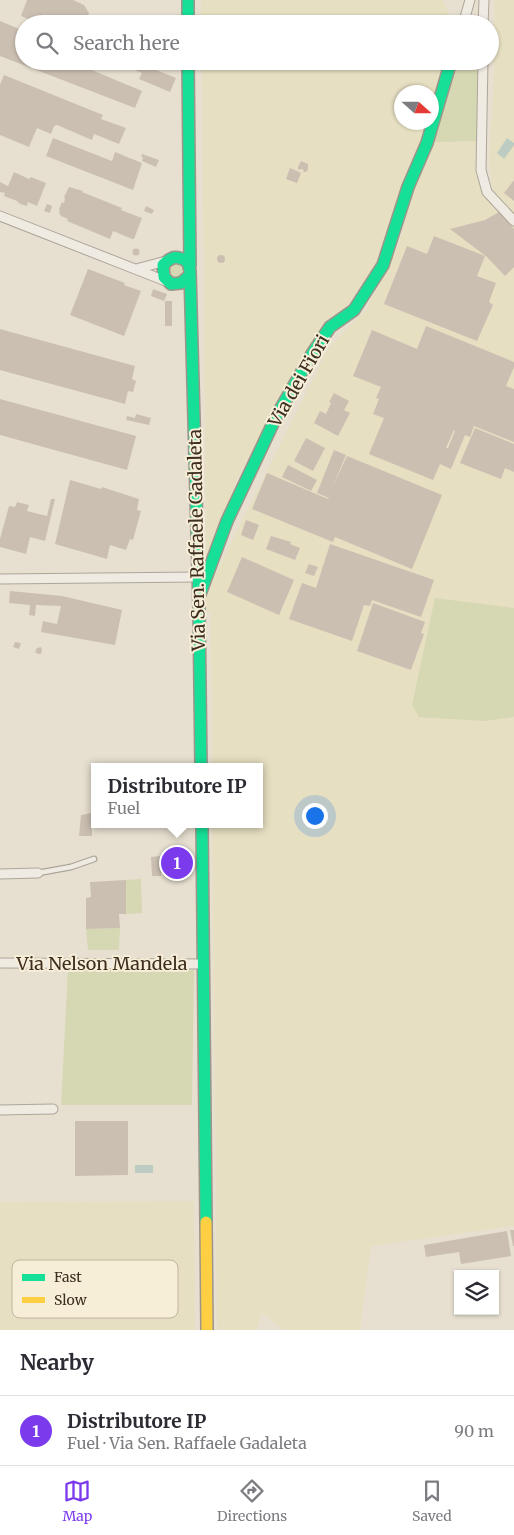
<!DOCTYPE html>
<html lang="en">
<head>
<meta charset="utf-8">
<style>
	body { margin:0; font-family:Merriweather,serif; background:#f7f7f7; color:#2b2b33 }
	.controls { position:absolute; right:15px; bottom:15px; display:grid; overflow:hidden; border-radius:0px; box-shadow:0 1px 4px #0004 }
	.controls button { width:45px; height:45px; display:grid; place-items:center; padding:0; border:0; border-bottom:1px solid #e1e1e2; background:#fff; color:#2b2b33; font:25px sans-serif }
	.compass { position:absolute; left:394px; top:85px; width:45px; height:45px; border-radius:50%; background:#fff; box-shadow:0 1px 4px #0004; rotate:111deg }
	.you { position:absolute; left:314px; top:815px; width:18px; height:18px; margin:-12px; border:4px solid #fff; border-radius:50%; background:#1a73e8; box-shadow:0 0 0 8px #1a73e833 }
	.badge { display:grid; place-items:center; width:32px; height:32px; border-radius:50%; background:#7c3aed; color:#fff; font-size:16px; font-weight:700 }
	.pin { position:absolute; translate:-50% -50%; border:2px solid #fff; box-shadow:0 1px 5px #0006 }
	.popup { position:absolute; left:91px; top:763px; width:172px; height:65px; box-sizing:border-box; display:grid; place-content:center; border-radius:0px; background:#fff; filter:drop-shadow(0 1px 4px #0005); font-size:16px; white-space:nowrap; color:#7c7c81 }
	.popup b { font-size:19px; color:#2b2b33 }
	.popup::after { content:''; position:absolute; left:50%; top:100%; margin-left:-10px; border:10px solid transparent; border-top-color:#fff }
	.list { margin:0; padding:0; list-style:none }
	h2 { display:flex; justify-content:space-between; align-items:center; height:65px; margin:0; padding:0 20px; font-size:21px }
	h2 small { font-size:16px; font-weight:400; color:#7c7c81 }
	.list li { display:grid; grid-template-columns:32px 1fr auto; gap:15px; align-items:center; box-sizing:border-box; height:70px; padding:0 20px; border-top:1px solid #e1e1e2 }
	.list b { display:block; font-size:19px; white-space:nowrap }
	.list p { margin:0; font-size:16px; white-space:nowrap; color:#7c7c81 }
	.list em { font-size:16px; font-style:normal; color:#7c7c81 }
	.icon { flex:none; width:28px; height:28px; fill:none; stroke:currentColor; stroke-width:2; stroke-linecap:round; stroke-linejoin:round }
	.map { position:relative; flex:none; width:514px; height:1330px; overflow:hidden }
	.search { position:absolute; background:#fff; box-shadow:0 1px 4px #0004; left:15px; right:15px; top:15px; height:55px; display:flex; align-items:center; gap:12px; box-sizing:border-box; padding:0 18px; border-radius:28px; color:#7c7c81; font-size:19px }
	.sheet { height:135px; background:#fff }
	nav { display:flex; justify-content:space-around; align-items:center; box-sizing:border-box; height:70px; border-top:1px solid #e1e1e2; background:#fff; font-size:14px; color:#7c7c81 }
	nav a { display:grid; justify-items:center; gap:2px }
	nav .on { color:#7c3aed }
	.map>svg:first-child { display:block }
	.farmland { fill:#e6dfc2 }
	.green { fill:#d6d7b3 }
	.water { fill:#bcccc2 }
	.building { fill:#cbbfb2; fill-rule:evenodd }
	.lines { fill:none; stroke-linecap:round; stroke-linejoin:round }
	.lane-casing { stroke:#ada599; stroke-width:7 }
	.street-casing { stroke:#ada599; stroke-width:11 }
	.fast-casing { stroke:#9c958a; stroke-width:14 }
	.slow-casing { stroke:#9c958a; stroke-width:14 }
	.lane { stroke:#efebe3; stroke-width:4.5 }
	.street { stroke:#efebe3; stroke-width:9 }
	.fast { stroke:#16e098; stroke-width:11 }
	.slow { stroke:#ffcf43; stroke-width:11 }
	.labels { text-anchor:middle; stroke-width:4; stroke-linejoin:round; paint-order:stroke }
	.street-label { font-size:18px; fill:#3d2e20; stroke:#f7eed8 }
	.key { fill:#f7eed8; stroke:#bfb4a1; stroke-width:1 }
	.key-label { font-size:14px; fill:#3d2e20 }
</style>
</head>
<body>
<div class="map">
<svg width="514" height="1330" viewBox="0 0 514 1330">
	<rect width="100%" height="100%" fill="#e7e0d1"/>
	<!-- farmland -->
	<path class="farmland" d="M201,0H443L453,24H201Z
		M494,0H514V1226L371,1246L360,1330H283L262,1313L257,1330H217L212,824H260V767H212L211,613L199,607L329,347L367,308L399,243L413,189L434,142L457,61H479L476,173L487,200L492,204L494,200L489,162L494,77Z
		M202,61H444L432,107V92H402V122L427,123L420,148L404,178L389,231L377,263L347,306L326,322L296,370L239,475L209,559L206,561Z
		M194,1201L195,1330H0V1202Z"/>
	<!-- green -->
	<path class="green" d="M457,61H479L477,141L434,142Z
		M182,262L184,273L179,278L170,277L167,265Z
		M435,598L514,608V717L484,721L419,717L412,705Z
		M141,879L142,913L126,914V880Z
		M120,928L119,950H88L86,929Z
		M68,968L194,970L192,1105H61Z"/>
	<!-- water -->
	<path class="water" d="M507,138L514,143V145L504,159L497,153Z
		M135,1165H153V1173H135Z"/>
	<!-- building -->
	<path class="building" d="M27,0H73L84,5L89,13L84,24H40L21,16Z
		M104,15L122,24H99Z
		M0,21L24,31V61H70L142,91L135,108L0,56Z
		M124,61H134L176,78L170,92L139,79L142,73L123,65Z
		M4,75L103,115L101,119L126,128L119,144L94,134L92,140L57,125L54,126L51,134L37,128L29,147L0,135V85Z
		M53,138L112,161L115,152L142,163L133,190L46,156Z
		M142,154L159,160L156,167L142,161L143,157H141Z
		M301,161L308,164V170L306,172H303L304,170L301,169L298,170V167Z
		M290,168L301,173L297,183L286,179Z
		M14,172L29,179L31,177L46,183L37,206L28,202L27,206L20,204L17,201L4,196L5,193L0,192V182L8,186Z
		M514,180V201L504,193Z
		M69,187L83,191L82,192L122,208L121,210L142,218L134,239H132L113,231L110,239L67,221L68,219L61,216L59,213L60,211L59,209L62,202L64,203L65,198L64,197Z
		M47,204L52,206L50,213L44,211Z
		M146,206L154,210L152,214L144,211Z
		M499,212L514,229V267L505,276L487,257L450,229L485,220Z
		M434,236L485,256L477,276L496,283L489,302L493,305L477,341L384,304L407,246L427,254Z
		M132.5 252a3.5 3.5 0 1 1 7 0a3.5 3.5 0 1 1-7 0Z
		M217 259a4 4 0 1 1 8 0a4 4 0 1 1-8 0Z
		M88,269L125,283L124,285L141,291L124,336L70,315Z
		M153,289L167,294L164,301L151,296Z
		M165,301H172V326H165Z
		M426,326L514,362V367L506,386L514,389V442L474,426L470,437L465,435L451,469L440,464L433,480L369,454L384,418L373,414L379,399L376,398L381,387L353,376L372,330L417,349ZM454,430L455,431L448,448H446Z
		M0,329L135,366L132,379L136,381L133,392L128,391L125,404L0,370Z
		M334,393L349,401L344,410L350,413L338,436L314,423L320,411L326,414L331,403L329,402Z
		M0,399L136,436L127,470L0,435Z
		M136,414L151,418L149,425L126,420L127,416L135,418Z
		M475,428L514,444V472L505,468L501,479L460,463Z
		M306,438L325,448L313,471L294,461Z
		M334,450L346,455L332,488L347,456L442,495L412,569L335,537L333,542L252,509L267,473L328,499L329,498L317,493Z
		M288,465L317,480L311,491L282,477Z
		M70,480L101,489L102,487L139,499L137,510L141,511L133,540L130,539L126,550L110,545L107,559L55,544Z
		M51,499H55L45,541L30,537L26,554L0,547V539L9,506L15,507L17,502L29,505L27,511L47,516Z
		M246,520L259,525L253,540L241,535Z
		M271,536L291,542L290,544L300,548L295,560L266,549Z
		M330,544L434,580L421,617L372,600L370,606L364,605L352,641L289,619L302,583L316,588Z
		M242,557L294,580L279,615L227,592Z
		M309,564L318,567L314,576L305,573Z
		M10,591L62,596L122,610L115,645L41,632L43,621L57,624L61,606L36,605L35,616L29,615L30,605L9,603Z
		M373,603L425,622L421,633L424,634L411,670L357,651Z
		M15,642L21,643L19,649L13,647Z
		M41,647L42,650L41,654H38L35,652L37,648Z
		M92,813V836H79L81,815Z
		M160,856V859L189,858V873H161V876H152L151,857Z
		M126,880V914H119L120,928L86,929V898L91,897L90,882Z
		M75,1121H128V1175L75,1176Z
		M510,1230H514V1246H513Z
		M507,1231L511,1256L461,1264L459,1252L426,1257L424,1245Z"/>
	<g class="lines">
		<defs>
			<path id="lane" d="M38,873L71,867L94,859"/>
			<path id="street" d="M463,24L470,0
				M483,24L484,0
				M483,61L481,170L487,192L514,221
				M0,216L168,282
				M136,269L166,261
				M0,579L198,577
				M0,874L38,873
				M0,963L203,964
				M0,1110L53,1109"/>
			<path id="fast" d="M188,0V24
				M188,61L190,266
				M190,275L181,283L171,284L164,277L163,265C172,256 177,255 188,262L190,271L199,607L201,767
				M200,594L227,521L277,415L312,354L330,327L354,310L383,265L408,187L427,143L451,61
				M202,824L206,1222"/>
			<path id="slow" d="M206,1222L207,1330"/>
		</defs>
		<!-- lane casing -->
		<use href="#lane" class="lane-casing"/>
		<!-- street casing -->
		<use href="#street" class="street-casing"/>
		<!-- fast casing -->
		<use href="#fast" class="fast-casing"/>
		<!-- slow casing -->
		<use href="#slow" class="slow-casing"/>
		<!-- lane -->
		<use href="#lane" class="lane"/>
		<!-- street -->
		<use href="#street" class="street"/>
		<!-- fast -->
		<use href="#fast" class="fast"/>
		<!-- slow -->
		<use href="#slow" class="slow"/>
	</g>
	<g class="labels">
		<!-- street labels -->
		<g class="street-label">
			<text transform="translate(299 381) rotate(-60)" y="6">Via dei Fiori</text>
			<text transform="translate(197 540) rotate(-91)" y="6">Via Sen. Raffaele Gadaleta</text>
			<text x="102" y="970">Via Nelson Mandela</text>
		</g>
	</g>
	<!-- legend -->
	<rect x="12" y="1260" width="166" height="58" rx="8" class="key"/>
	<rect x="22" y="1274" width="23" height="7" fill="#16e098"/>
	<rect x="22" y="1297" width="23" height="6" fill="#ffcf43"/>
	<g class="key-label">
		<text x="54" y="1282">Fast</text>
		<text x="54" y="1305">Slow</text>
	</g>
</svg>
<div class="controls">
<button><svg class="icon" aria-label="layers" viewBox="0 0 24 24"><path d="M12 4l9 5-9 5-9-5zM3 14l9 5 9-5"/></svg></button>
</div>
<svg class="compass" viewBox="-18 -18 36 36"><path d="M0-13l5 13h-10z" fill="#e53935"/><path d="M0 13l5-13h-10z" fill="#7c7c81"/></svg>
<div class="you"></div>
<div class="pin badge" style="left:177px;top:863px">1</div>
<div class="popup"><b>Distributore IP</b>Fuel</div>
<div class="search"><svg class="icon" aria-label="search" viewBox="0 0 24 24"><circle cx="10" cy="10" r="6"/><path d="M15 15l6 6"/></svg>Search here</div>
</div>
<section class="sheet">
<h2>Nearby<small></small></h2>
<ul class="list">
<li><span class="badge">1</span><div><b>Distributore IP</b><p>Fuel · Via Sen. Raffaele Gadaleta</p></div><em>90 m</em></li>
</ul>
</section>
<nav>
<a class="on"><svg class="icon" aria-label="map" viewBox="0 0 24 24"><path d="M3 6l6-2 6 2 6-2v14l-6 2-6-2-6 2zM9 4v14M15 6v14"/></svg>Map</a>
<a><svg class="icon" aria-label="directions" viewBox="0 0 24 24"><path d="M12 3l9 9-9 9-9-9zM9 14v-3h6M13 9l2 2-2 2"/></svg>Directions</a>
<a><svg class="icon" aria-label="saved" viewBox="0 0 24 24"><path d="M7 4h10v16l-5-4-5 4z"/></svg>Saved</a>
</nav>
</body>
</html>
